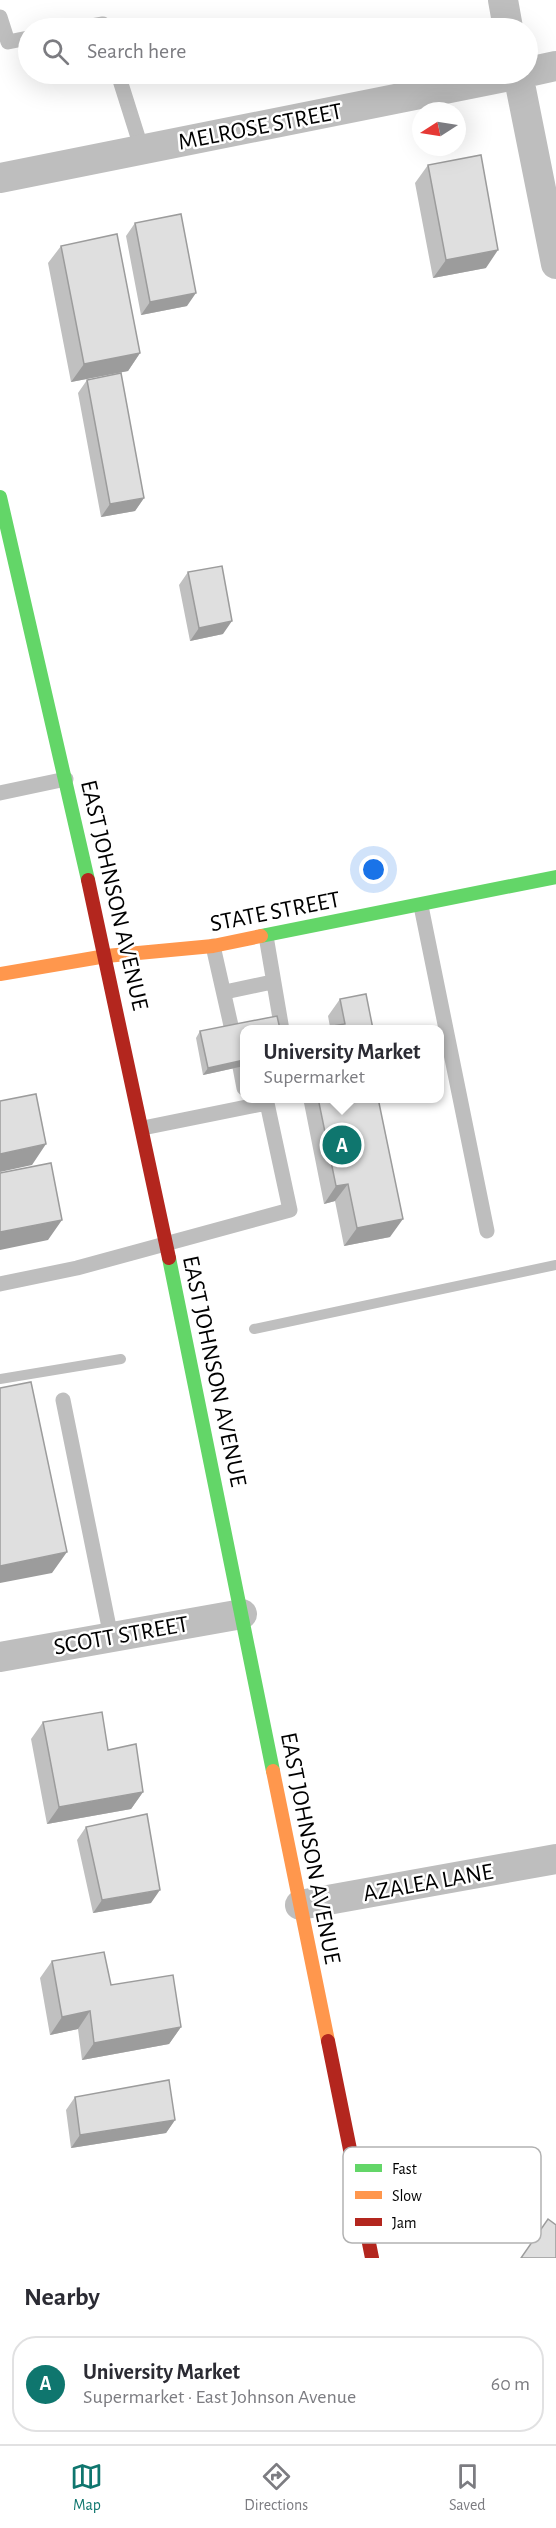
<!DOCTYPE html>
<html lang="en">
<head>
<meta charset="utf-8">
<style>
	body { margin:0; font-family:"Alegreya Sans",sans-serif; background:#f7f7f7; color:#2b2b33 }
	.compass { position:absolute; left:412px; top:102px; width:54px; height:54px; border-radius:50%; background:#fff; box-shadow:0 6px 24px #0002; rotate:258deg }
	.you { position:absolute; left:374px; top:870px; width:21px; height:21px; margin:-15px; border:4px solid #fff; border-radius:50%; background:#1a73e8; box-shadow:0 0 0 9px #1a73e833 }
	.badge { display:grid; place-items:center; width:39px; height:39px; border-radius:50%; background:#0f766e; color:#fff; font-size:20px; font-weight:700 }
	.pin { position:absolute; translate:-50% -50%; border:3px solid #fff; box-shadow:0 2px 6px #0006 }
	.popup { position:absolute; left:240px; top:1025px; width:204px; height:78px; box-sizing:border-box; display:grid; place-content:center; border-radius:12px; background:#fff; filter:drop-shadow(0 2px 4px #0005); font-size:20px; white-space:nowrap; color:#7c7c81 }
	.popup b { font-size:22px; color:#2b2b33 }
	.popup::after { content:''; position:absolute; left:50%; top:100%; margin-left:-12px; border:12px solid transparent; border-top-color:#fff }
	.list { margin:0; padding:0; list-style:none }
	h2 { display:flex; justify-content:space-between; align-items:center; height:78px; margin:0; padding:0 24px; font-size:26px }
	h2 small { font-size:20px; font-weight:400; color:#7c7c81 }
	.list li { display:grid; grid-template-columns:39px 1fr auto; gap:18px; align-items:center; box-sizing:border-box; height:96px; margin:0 12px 12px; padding:0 12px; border:2px solid #e1e1e2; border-radius:24px }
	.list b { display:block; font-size:22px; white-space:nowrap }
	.list p { margin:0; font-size:20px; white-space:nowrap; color:#7c7c81 }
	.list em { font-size:20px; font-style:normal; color:#7c7c81 }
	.icon { flex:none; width:33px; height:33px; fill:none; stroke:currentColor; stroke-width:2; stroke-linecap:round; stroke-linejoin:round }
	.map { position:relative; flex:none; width:556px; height:2258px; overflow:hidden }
	.search { position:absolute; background:#fff; box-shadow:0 6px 24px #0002; left:18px; right:18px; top:18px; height:66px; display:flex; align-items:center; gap:15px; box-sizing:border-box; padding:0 21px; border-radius:33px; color:#7c7c81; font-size:22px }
	.sheet { height:186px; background:#fff }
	nav { display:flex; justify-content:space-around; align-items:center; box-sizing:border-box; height:84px; border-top:2px solid #e1e1e2; background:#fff; font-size:16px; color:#7c7c81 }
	nav a { display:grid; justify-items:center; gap:3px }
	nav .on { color:#0f766e }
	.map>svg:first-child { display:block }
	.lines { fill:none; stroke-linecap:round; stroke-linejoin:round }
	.stream { stroke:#bfbfbf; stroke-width:10 }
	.lane { stroke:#bebebe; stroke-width:15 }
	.street { stroke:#bebebe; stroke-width:30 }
	.fast { stroke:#63d668; stroke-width:14 }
	.slow { stroke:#ff974d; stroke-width:14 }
	.jam { stroke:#b3261e; stroke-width:14 }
	.wall { fill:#c0c0c0 }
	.shaded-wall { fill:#9c9c9c }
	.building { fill:#dfdfdf; stroke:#9c9c9c; stroke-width:1.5 }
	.labels { text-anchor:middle; stroke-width:5; stroke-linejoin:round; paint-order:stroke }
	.street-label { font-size:24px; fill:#000; stroke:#fff }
	.key { fill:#fff; stroke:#b2b2b2; stroke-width:1.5 }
	.key-label { font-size:16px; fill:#000 }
</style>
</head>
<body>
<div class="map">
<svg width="556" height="2258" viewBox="0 0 556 2258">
	<rect width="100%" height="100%" fill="#fff"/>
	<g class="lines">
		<!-- stream -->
		<path class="stream" d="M254,1329L556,1265
			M0,1379L121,1359"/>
		<!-- lane -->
		<path class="lane" d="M0,17L8,42L28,38
			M80,28L103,24L104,28
			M118,74L142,150
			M0,793L66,779
			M421,906L487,1231
			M266,936L282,1030
			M213,946L232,1030
			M225,992L272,982
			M240,1067L244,1088
			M0,1284L77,1268L290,1210L267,1103L143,1128
			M63,1400L111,1637"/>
		<!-- street -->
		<path class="street" d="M503,0L508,28
			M528,72L556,66
			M518,74L556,264
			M0,178L520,74
			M0,1657L242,1614
			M300,1905L556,1859"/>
		<!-- fast -->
		<path class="fast" d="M0,497L88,880
			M261,936L556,877
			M169,1258L273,1771"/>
		<!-- slow -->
		<path class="slow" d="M0,974L106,956L213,946L261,936
			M273,1771L328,2041"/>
		<!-- jam -->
		<path class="jam" d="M88,880L169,1258
			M328,2041L372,2258"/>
	</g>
	<!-- wall -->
	<path class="wall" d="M428,165L486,268L433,278L415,183Z
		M135,223L187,306L141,315L126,236Z
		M61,246L140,353L128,371L71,382L48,263Z
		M87,380L144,498L135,511L101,517L78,393Z
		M188,572L223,634L190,641L179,585Z
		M340,999L373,1029L330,1027L328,1016Z
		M244,1029V1066L203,1075L196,1038L200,1031Z
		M303,1098H378L390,1237L344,1246L335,1201L324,1204Z
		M43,1722L108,1750L143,1792L131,1809L47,1824L31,1739Z
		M86,1827L151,1903L93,1913L77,1840Z
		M52,1961L111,1985L181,2027L169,2044L82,2060L78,2029L50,2035L40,1978Z
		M75,2097L175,2120L166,2133L71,2148L66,2110Z"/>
	<!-- shaded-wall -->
	<path class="shaded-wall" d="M498,250L486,268L433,278L446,260Z
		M196,293L187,306L141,315L150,302Z
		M140,353L128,371L71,382L84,364Z
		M144,498L135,511L101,517L110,504Z
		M232,621L223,634L190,641L199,628Z
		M244,1060V1066L203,1075L208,1068Z
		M46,1144L32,1165L0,1172V1154Z
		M348,1184L335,1201L324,1204L336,1186Z
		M403,1219L390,1237L344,1246L357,1228Z
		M62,1220L48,1240L0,1250V1232Z
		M67,1552L52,1573L0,1583V1566Z
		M143,1792L131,1809L47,1824L59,1807Z
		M160,1890L151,1903L93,1913L102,1900Z
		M90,2011L78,2029L50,2035L62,2017Z
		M181,2027L169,2044L82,2060L94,2043Z
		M175,2120L166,2133L71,2148L80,2135Z"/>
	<!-- building -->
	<path class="building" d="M481,155L498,250L446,260L428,165Z
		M181,214L196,293L150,302L135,223Z
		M117,234L140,353L84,364L61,246Z
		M121,373L144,498L110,504L87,380Z
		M222,566L232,621L199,628L188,572Z
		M366,994L373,1029H315L345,1024L340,999Z
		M277,1016L280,1029H244V1060L208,1068L200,1031Z
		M36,1094L46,1144L0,1154V1101Z
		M318,1098H378L403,1219L357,1228L348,1184L336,1186Z
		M51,1163L62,1220L0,1232V1173Z
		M31,1382L67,1552L0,1566V1388Z
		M102,1712L108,1750L136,1744L143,1792L59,1807L43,1722Z
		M147,1814L160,1890L102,1900L86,1827Z
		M104,1952L111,1985L173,1975L181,2027L94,2043L90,2011L62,2017L52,1961Z
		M169,2080L175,2120L80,2135L75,2097Z
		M548,2219L556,2225V2258H521Z"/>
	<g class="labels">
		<!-- street labels -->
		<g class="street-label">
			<text transform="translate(260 126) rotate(-11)" y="8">MELROSE STREET</text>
			<text transform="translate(115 895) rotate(77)" y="8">EAST JOHNSON AVENUE</text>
			<text transform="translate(275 911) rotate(-11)" y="8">STATE STREET</text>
			<text transform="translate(215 1371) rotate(78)" y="8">EAST JOHNSON AVENUE</text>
			<text transform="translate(121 1635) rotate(-10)" y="8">SCOTT STREET</text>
			<text transform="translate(311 1848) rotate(79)" y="8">EAST JOHNSON AVENUE</text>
			<text transform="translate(428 1882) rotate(-10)" y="8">AZALEA LANE</text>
		</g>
	</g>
	<!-- legend -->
	<rect x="343" y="2147" width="198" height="96" rx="9" class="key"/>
	<rect x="355" y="2164" width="27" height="8" fill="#63d668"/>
	<rect x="355" y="2191" width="27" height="8" fill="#ff974d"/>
	<rect x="355" y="2218" width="27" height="8" fill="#b3261e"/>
	<g class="key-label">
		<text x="392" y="2174">Fast</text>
		<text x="392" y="2201">Slow</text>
		<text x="392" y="2228">Jam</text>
	</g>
</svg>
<svg class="compass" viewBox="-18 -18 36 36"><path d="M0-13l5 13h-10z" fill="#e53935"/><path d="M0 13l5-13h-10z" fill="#7c7c81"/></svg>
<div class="you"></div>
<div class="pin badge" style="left:342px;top:1145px">A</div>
<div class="popup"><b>University Market</b>Supermarket</div>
<div class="search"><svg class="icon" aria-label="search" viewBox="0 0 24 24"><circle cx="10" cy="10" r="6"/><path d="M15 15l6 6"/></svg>Search here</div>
</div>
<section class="sheet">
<h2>Nearby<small></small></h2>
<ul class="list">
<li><span class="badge">A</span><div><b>University Market</b><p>Supermarket · East Johnson Avenue</p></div><em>60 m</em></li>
</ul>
</section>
<nav>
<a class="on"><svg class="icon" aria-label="map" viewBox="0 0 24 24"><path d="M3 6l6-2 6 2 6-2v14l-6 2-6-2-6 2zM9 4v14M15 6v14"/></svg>Map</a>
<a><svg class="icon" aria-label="directions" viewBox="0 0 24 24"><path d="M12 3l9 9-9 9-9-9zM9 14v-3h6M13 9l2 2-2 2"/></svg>Directions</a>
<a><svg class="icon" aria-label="saved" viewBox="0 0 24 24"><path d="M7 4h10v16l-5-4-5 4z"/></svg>Saved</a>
</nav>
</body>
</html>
